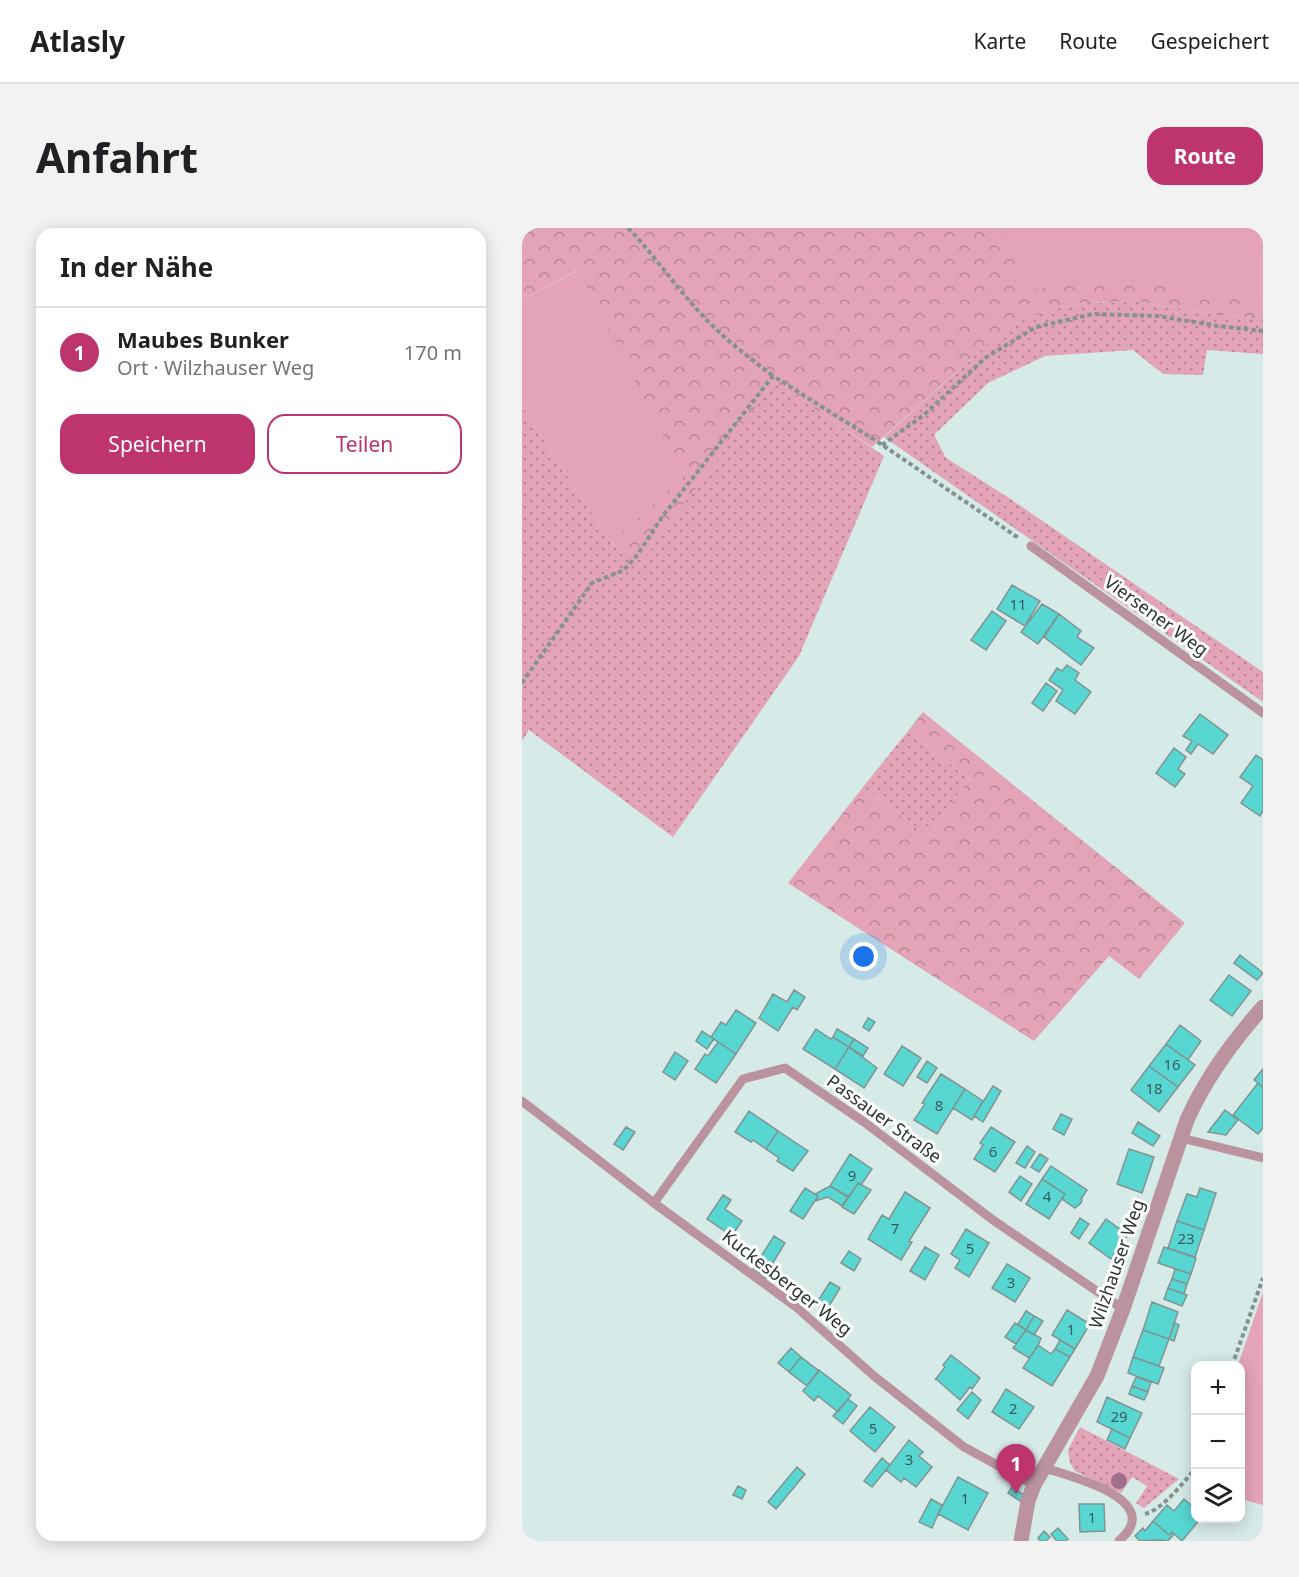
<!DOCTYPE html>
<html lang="de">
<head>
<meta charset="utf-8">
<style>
	body { margin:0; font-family:"Noto Sans",sans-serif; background:#f2f2f2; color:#202124 }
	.controls { position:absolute; right:18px; bottom:18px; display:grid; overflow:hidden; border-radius:12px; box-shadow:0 3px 15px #0003 }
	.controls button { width:54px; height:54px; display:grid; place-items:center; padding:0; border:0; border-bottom:2px solid #e0e0e0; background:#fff; color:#202124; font:30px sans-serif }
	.you { position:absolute; left:342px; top:729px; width:21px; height:21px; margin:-15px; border:4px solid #fff; border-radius:50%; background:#1a73e8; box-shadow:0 0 0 9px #1a73e833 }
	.badge { display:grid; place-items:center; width:39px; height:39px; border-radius:50%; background:#be346e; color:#fff; font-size:20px; font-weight:700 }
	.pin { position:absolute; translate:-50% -50px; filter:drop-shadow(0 2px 3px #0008) }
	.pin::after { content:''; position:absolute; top:32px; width:21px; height:18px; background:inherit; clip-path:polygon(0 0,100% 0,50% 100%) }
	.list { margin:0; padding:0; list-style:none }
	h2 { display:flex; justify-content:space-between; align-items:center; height:78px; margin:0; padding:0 24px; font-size:26px }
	h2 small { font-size:20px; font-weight:400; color:#757577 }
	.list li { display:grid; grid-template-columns:39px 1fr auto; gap:18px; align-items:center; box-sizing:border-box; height:90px; padding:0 24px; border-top:2px solid #e0e0e0 }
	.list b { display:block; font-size:22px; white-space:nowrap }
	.list p { margin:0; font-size:20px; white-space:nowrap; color:#757577 }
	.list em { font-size:20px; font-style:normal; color:#757577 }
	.actions { display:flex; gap:12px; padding:18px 24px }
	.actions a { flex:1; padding:14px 0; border:2px solid #be346e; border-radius:18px; text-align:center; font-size:21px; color:#be346e }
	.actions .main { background:#be346e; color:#fff }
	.icon { flex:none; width:33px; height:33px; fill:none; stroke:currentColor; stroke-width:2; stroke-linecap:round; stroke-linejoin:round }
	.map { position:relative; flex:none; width:741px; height:1313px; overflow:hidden; border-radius:18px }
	header { display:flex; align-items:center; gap:36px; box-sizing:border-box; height:84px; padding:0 30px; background:#fff; border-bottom:2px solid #e0e0e0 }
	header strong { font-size:28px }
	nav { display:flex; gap:33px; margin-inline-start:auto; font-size:21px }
	.intro { display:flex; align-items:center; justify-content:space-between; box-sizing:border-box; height:144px; padding:0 36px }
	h1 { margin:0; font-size:42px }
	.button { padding:15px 27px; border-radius:18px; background:#be346e; color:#fff; font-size:21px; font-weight:700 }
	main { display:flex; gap:36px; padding:0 36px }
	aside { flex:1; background:#fff; border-radius:18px; box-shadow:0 3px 15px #0003 }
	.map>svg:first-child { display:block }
	.grass { fill:url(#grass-dots) }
	.forest { fill:url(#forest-crowns) }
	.garden { fill:#e2a4b6 }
	.building { fill:#57d6d2; stroke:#819492; stroke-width:1.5 }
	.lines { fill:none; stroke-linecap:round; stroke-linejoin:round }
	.path { stroke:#849291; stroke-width:4; stroke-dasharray:4.5 3; stroke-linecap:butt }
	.lane { stroke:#bb939f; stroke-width:9 }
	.street { stroke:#bb939f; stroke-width:15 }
	.tree { fill:#a1708a }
	.labels { text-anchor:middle; stroke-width:6; stroke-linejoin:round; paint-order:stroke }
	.number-label { font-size:15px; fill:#385d5c }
	.street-label { font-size:18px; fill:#2d3534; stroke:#fff }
</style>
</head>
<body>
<header>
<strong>Atlasly</strong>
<nav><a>Karte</a><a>Route</a><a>Gespeichert</a></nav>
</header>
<div class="intro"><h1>Anfahrt</h1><a class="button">Route</a></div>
<main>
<aside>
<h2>In der Nähe<small></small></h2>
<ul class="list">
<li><span class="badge">1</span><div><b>Maubes Bunker</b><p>Ort · Wilzhauser Weg</p></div><em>170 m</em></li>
</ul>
<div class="actions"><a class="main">Speichern</a><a>Teilen</a></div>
</aside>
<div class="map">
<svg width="741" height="1313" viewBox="0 0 741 1313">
	<defs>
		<pattern id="grass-dots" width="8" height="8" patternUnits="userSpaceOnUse" patternTransform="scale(1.5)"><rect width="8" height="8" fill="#e2a4b6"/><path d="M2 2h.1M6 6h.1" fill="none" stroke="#b88695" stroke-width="1.8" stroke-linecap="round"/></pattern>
		<pattern id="forest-crowns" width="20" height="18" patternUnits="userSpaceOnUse" patternTransform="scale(1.5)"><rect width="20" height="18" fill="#e2a4b6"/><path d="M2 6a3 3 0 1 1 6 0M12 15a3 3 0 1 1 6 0" fill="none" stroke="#b88695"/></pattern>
	</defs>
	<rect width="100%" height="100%" fill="#d6eae8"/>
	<!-- grass -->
	<path class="grass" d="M616,74L696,87L741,91V126L685,122L681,147L641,146L611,122L523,128L466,155L412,207L424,230L484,268L741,444V474L362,209L466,116L494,95L527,82L562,75Z
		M252,153L362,228L277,428L151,609L7,502L0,513V178L89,315L119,332Z
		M386,503L447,551L406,608L341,559Z
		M558,1199L657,1251L622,1280L614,1275L625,1258L610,1249L599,1265L553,1243L548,1235L546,1222Z"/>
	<!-- forest -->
	<path class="forest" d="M0,0H741V91L696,87L616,74L562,75L527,82L494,95L466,116L350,219L252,154L120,333L89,315L161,248L55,42L0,72Z
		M401,484L663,695L617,751L587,728L512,813L266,655L341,559L406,608L447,551L386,503Z"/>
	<!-- garden -->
	<path class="garden" d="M480,0H741V76L620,55L576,51L541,55L503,64Z
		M56,42L162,248L89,315L0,178V72Z
		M741,1064V1277L719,1271L718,1138L716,1137Z"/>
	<!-- building -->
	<path class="building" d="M490,357L518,373L503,398L475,381Z
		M520,376L537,386L516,416L499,404Z
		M470,383L484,393L464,422L449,412Z
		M537,386L559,403L555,409L572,420L559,437L522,409Z
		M545,437L557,445L553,452L569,464L553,486L534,473L541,462L527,452L535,440L540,443Z
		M524,455L535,463L521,483L510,475Z
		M678,486L706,507L691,526L676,516L669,526L664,522L670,513L661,508Z
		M652,520L664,529L656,541L663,546L653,559L634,545Z
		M734,527L741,532V583L738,588L719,575L731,558L718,549Z
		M718,727L741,745L735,752L712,735Z
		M707,747L729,763L710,788L688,772Z
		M272,762L283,769L275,782L271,779L256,803L237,790L251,766L265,774Z
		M214,782L234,795L214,826L189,809L199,794L204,797Z
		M346,790L353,794L347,803L341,799Z
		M658,797L679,813L666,832L644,816Z
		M294,801L309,811L311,809L327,819L313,841L281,821Z
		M315,801L332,811L327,819L311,809Z
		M180,803L192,811L185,821L174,813Z
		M332,811L346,820L341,828L327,819Z
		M196,814L214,826L194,855L173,841L183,826L186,828Z
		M644,816L673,837L656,859L627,838Z
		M380,818L399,830L381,858L362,846Z
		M327,819L355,840L342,860L313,841Z
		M153,824L166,833L153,852L141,844Z
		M405,833L415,840L405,855L395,849Z
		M627,838L656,859L637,884L609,862Z
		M741,841V859L732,852Z
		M419,846L443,861L415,906L392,892L403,876L400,875Z
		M736,855L741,859V900L736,906L711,887Z
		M471,858L479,863L461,894L452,888Z
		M443,861L461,873L450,892L431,880Z
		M703,882L716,892L704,907L686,904Z
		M227,883L256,903L244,921L231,912L229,914L213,904Z
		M539,886L550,891L542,907L531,901Z
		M616,894L638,908L631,918L610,905Z
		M104,899L113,904L101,922L92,916Z
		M469,899L493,914L473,944L452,931L461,917L458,915Z
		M256,903L286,923L271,943L255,933L257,930L244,921Z
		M505,918L513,924L503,940L494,935Z
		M607,921L632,929L620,965L595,956Z
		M328,926L350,941L339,957L336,955L327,969L308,958Z
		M518,926L526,931L517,944L509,939Z
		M529,938L565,962L559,971L560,972L559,975L553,980L540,971L543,966L520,951Z
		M498,948L510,956L499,973L487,964Z
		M520,951L543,966L527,991L504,976Z
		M336,955L349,962L332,986L320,979Z
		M308,958L326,969L320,978L306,969L293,973L296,968L293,966Z
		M283,960L296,968L281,991L268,983Z
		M678,960L694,965L682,1002L655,993L665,966L675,969Z
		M383,964L408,980L387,1013L390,1014L379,1032L346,1011L360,987L367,991Z
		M201,967L209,972L203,981L220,993L210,1008L185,991Z
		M558,990L567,996L557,1011L549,1005Z
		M584,991L606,1007L589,1031L567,1015Z
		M655,993L682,1002L673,1029L646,1020Z
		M444,1001L467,1015L447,1049L433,1040L438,1032L429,1026Z
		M252,1008L263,1015L249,1038L253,1040L244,1051L231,1041Z
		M403,1019L417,1027L403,1052L388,1043Z
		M642,1019L674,1030L669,1046L636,1035Z
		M327,1023L339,1031L332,1043L319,1035Z
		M485,1036L508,1050L493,1074L470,1060Z
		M653,1041L669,1046L665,1056L650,1051Z
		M650,1051L665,1056L662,1066L646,1060Z
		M308,1054L318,1060L304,1083L294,1076Z
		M646,1060L665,1067L660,1078L642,1071Z
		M630,1074L656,1084L647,1111L621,1102Z
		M545,1082L568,1096L553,1121L530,1107Z
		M504,1083L512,1088L504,1102L496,1096Z
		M512,1088L521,1093L512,1107L504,1102Z
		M493,1095L504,1102L494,1116L483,1109Z
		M652,1095L657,1097L652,1113L647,1111Z
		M504,1102L519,1110L516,1118L507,1130L491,1120Z
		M621,1102L647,1111L637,1138L611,1129Z
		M538,1112L553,1121L548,1129L533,1121Z
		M516,1117L529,1126L533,1121L548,1129L530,1158L501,1140Z
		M269,1120L279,1129L267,1144L256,1135Z
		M429,1127L458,1150L450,1161L448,1159L438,1172L414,1151L413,1152L423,1139L421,1137Z
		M279,1129L297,1143L285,1158L267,1144Z
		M611,1129L642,1140L636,1156L606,1145Z
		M297,1142L329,1167L316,1184L296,1168L292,1173L281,1163Z
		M614,1149L629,1154L626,1164L610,1158Z
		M610,1158L626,1164L622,1172L607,1166Z
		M484,1161L512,1179L497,1201L470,1184Z
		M450,1164L459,1172L446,1191L435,1182Z
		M585,1169L620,1185L608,1210L575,1194Z
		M326,1171L335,1178L321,1196L311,1188Z
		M348,1179L373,1199L353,1224L328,1203Z
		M590,1201L608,1210L603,1221L585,1212Z
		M387,1212L401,1224L397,1228L410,1239L394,1259L382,1250L379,1254L364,1242Z
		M360,1230L368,1237L350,1259L342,1253Z
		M275,1239L283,1246L254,1281L246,1274Z
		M436,1249L466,1265L446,1302L416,1286Z
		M216,1258L224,1262L220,1271L211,1267Z
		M490,1259L502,1267L498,1273L486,1265Z
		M409,1271L420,1277L410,1300L397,1294Z
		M662,1271L674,1281V1290H679L660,1313L650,1304L647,1307L631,1293L645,1277L652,1283Z
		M557,1276H582L583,1303L558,1304Z
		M631,1293L647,1307L650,1304L652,1306L646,1313L636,1312L618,1313L613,1308L621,1300L623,1303Z
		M536,1300L546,1311L543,1313H535L529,1306Z
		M522,1303L528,1309L524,1313H518L516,1310Z"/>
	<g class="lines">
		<!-- path -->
		<path class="path" d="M106,0C137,32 161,70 194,101C211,118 232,133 251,148
			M360,217L402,187L463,130L514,99L571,86L635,88L697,98L741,103
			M0,455L70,355L102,342L116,326L140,289L251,148L356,214L498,311
			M710,1138L741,1050
			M623,1286C641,1281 660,1256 672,1242L674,1239"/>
		<!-- lane -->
		<path class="lane" d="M509,318L741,485
			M0,873L132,975L273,1078L352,1148L442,1219L512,1257
			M659,910L741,930
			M132,975L221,851L263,840L342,894L471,992L601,1081
			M523,1240C543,1247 615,1264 610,1294C609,1302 602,1308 597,1313"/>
		<!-- street -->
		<path class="street" d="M499,1313L506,1273L512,1257L575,1148L601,1081L665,892C683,851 711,813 741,779"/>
	</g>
	<!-- trees -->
	<circle class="tree" cx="597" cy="1253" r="8"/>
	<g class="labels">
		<!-- number labels -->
		<g class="number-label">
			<text x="496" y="382">11</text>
			<text x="650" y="842">16</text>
			<text x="632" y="866">18</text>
			<text x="417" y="883">8</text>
			<text x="471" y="929">6</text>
			<text x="330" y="953">9</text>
			<text x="525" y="974">4</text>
			<text x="373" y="1006">7</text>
			<text x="664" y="1016">23</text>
			<text x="448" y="1026">5</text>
			<text x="489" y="1060">3</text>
			<text x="549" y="1107">1</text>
			<text x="491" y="1186">2</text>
			<text x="597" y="1194">29</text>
			<text x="351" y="1206">5</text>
			<text x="387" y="1237">3</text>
			<text x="443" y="1276">1</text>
			<text x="570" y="1295">1</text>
		</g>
		<!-- street labels -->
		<g class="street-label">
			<text transform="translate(634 388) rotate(36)" y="6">Viersener Weg</text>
			<text transform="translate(362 891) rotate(36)" y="6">Passauer Straße</text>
			<text transform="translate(595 1036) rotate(-71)" y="6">Wilzhauser Weg</text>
			<text transform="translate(265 1055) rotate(38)" y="6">Kuckesberger Weg</text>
		</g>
	</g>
</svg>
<div class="controls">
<button>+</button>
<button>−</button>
<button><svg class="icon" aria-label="layers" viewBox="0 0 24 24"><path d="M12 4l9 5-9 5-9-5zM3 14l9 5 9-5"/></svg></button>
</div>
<div class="you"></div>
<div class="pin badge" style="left:494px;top:1266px">1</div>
</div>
</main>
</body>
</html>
